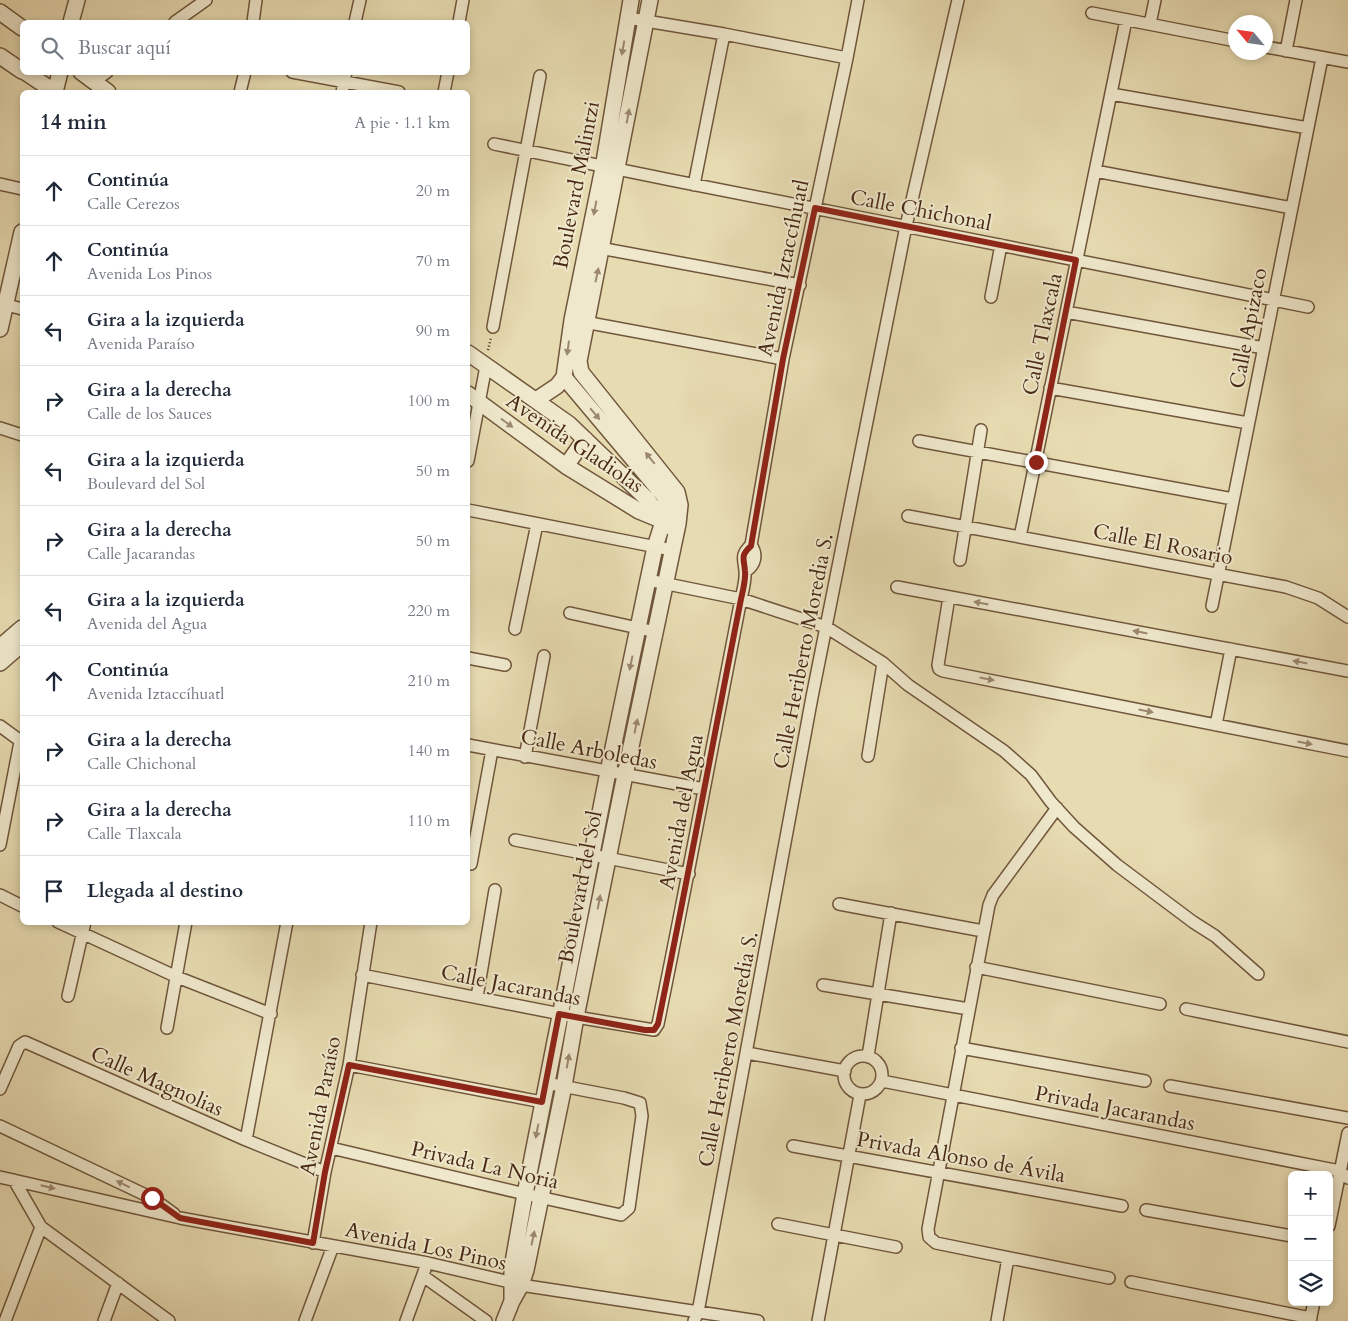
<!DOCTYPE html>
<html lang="es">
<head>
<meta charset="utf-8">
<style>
	body { margin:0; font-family:Cardo,serif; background:#f6f6f7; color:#1f2937 }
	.controls { position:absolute; right:15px; bottom:15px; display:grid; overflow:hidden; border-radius:8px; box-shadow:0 2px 8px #0003 }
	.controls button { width:45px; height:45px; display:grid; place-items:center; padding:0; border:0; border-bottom:1px solid #e0e1e3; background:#fff; color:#1f2937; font:25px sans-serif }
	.compass { position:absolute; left:1228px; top:15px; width:45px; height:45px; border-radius:50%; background:#fff; box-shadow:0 2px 8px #0003; rotate:299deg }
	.stop { position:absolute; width:15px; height:15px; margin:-11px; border:4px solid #8f2418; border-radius:50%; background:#fff }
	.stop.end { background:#8f2418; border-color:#fff; box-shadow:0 1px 5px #0008 }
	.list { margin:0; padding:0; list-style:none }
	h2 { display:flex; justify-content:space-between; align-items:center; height:65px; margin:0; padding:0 20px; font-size:21px }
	h2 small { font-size:16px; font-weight:400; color:#747a83 }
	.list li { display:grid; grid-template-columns:32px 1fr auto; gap:15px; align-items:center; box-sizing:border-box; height:70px; padding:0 20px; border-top:1px solid #e0e1e3 }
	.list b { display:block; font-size:19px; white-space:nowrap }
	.list p { margin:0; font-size:16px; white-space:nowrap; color:#747a83 }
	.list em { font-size:16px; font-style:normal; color:#747a83 }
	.icon { flex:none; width:28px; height:28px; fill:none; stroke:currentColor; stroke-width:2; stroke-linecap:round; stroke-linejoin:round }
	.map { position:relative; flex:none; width:1348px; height:1321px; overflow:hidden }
	.search { position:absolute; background:#fff; box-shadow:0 2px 8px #0003; left:20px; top:20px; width:450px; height:55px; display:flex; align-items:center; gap:12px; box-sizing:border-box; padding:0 18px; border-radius:8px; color:#747a83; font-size:19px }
	.panel { position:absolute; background:#fff; box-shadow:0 2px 8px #0003; left:20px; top:90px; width:450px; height:835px; border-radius:8px }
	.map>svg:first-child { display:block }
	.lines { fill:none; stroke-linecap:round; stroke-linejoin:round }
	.minor-casing { stroke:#70563b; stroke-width:14 }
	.tertiary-casing { stroke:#70563b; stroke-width:18 }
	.path { stroke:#482914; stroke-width:2.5; stroke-dasharray:1 2.5; stroke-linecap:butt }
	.minor { stroke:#efe8cc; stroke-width:11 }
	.tertiary { stroke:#efe8cc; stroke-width:15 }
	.oneway { fill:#9c8870 }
	.route { stroke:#8f2418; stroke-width:6 }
	.labels { text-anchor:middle; stroke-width:4; stroke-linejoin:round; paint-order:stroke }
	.street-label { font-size:21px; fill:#482914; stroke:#efe8cc }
</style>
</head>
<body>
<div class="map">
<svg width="1348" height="1321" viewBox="0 0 1348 1321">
	<rect width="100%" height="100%" fill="#e7dbb1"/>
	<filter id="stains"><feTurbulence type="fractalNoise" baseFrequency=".004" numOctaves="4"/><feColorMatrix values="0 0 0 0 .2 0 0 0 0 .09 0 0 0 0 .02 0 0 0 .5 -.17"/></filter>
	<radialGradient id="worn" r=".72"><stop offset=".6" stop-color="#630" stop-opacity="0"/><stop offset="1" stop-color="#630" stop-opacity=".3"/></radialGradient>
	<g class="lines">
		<defs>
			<path id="minor" d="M1092,13L1236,41
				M628,18L724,34L847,58
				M175,22L206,0
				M253,22L256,0
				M355,22L360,0
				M459,22L463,0
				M1150,24L1155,0
				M1266,47L1348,62
				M1286,51L1296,0
				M292,72L399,92
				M93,82L107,72
				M240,92L245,72
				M342,92L346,72
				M444,92L448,72
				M1111,94L1308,128
				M494,144C765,200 1037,251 1308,307
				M1095,171L1292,208
				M0,184L22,189
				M694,185L724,34
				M594,247L800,285
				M991,297L1001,245
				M0,303L22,309
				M1066,312L1264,348
				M579,321L783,359
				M493,327L540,76
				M1050,388L1248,423
				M0,428L22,435
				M919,441L1233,499
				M468,461L486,366
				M468,510L672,550
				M908,516L1286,587L1318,598L1348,617
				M1020,537L1126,20
				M960,560L981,430
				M746,571C755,565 758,555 751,545L783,359L847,58L858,0
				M648,580L741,599L826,627L883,663L908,685L1004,751L1031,775L1051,802L1074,827L1117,865L1193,922L1215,936L1258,974
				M897,587L1348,671
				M949,597L938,665L939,669L943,671L1348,751
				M1212,606L1322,58
				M570,613L656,632
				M515,629L537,524
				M468,658L505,665
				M1216,725L1231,649
				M0,726L22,742
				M468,745L704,789
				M868,756L883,663
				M525,757L544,656
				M1057,808L993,895L989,905L928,1229L929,1237L936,1243L1109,1278
				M515,840L689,874
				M0,845L20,742
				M471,864L492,750
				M0,895L22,906
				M839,904L983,931
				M58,922L177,977L271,1014
				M976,967L1160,1004
				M362,975L576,1017L654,1030L658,1024C687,883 713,741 741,599C743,590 746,579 745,571C744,558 740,556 751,545
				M823,985L969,1009
				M68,996L85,922
				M477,997L495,890
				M1186,1009L1348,1042
				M167,1028L186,922
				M961,1048L1145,1081
				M747,1053L845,1071
				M868,1056L891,913
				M844 1075a19 19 0 1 1 38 0a19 19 0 1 1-38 0Z
				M349,1065L542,1102
				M882,1081L1340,1171L1348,1178
				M1170,1086L1348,1118
				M0,1089L19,1046L25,1042L246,1140L325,1172
				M0,1126L152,1198L174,1214
				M246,1140L287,922
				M793,1146L1122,1206
				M331,1148L525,1194L621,1215L629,1208L642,1116L640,1103L624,1098L546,1083
				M0,1177L180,1218L428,1263L527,1286L758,1321
				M14,1180L41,1227L169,1321
				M1146,1210L1292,1236
				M778,1224L896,1247
				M1329,1226L1348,1133
				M313,1243L325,1172L349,1065L371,922
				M423,1276L486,1321
				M1131,1282L1311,1318
				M5,1321L41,1227
				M104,1321L118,1283
				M305,1321L333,1246
				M406,1321L425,1269
				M694,1321L698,1312L812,697L906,226L958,0
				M818,1321L860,1095
				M997,1321L1008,1258
				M1310,1321L1314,1302"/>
			<path id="tertiary" d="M0,12L22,28
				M71,22L77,0
				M0,56L22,71
				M25,72L55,92L60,72
				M81,72L108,92
				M0,329L22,232
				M468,353L569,424L647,499L663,521L665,527
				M468,394L566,466L639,511L663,521
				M536,400L557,386L564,377L572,320L603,168L631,0
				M566,466L585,439
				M0,647L22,628
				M0,663L22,644
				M512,1300V1268L525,1194L608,772L648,580L655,547L668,506L664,496L564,377
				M504,1321L512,1301L521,1285L526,1270L564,1086L576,1017L625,775L678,524L680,505L677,492L581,372L579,361L650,0"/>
		</defs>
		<!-- minor casing -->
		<use href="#minor" class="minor-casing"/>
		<!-- tertiary casing -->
		<use href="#tertiary" class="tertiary-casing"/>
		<!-- path -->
		<path class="path" d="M488,350L491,338"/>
		<!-- minor -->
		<use href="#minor" class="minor"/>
		<!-- tertiary -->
		<use href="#tertiary" class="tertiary"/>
	</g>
	<!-- one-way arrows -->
	<defs><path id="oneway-solid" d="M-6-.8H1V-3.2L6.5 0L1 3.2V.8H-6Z" transform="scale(1.25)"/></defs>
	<g class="oneway">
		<use href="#oneway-solid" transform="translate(623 48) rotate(100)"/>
		<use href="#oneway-solid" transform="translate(628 116) rotate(-79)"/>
		<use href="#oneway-solid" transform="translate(595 208) rotate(101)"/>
		<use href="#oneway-solid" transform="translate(597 275) rotate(-78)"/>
		<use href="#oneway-solid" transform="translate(568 348) rotate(98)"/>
		<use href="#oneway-solid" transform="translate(595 414) rotate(50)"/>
		<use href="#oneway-solid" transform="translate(507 423) rotate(36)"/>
		<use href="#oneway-solid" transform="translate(650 458) rotate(-129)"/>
		<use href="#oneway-solid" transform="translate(981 603) rotate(-169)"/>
		<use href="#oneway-solid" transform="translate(1140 632) rotate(-169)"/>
		<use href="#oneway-solid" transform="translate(1300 662) rotate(-169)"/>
		<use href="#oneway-solid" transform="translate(631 663) rotate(102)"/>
		<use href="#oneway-solid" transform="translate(987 679) rotate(11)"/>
		<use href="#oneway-solid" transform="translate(1146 711) rotate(11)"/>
		<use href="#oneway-solid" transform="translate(636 726) rotate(-78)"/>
		<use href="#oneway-solid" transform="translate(1305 743) rotate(11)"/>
		<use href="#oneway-solid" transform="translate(599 902) rotate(-79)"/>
		<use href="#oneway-solid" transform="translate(568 1061) rotate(-80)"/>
		<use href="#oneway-solid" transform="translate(537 1131) rotate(101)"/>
		<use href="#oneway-solid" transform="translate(123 1184) rotate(-154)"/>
		<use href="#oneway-solid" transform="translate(48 1187) rotate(13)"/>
		<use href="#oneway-solid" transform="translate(533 1238) rotate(-78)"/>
	</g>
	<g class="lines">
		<!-- route -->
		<path class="route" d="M152,1198L180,1218L313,1243L325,1172L349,1065L542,1102L559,1014L645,1030H654L658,1024C687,883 713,741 741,599C743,590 746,579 745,571C744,558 740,556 751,546L783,359L815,208L1076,260L1036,462"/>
	</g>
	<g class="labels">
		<!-- street labels -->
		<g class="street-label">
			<text transform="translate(576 185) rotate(-79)" y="7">Boulevard Malintzi</text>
			<text transform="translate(921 210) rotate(11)" y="7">Calle Chichonal</text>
			<text transform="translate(783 268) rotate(-78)" y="7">Avenida Iztaccíhuatl</text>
			<text transform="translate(1248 328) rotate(-79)" y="7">Calle Apizaco</text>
			<text transform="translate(1042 334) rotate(-78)" y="7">Calle Tlaxcala</text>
			<text transform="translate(575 443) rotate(34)" y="7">Avenida Gladiolas</text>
			<text transform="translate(1163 544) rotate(11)" y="7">Calle El Rosario</text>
			<text transform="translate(803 651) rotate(-79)" y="7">Calle Heriberto Moredia S.</text>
			<text transform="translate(589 749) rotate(11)" y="7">Calle Arboledas</text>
			<text transform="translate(681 812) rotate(-79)" y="7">Avenida del Agua</text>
			<text transform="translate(580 887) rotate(-79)" y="7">Boulevard del Sol</text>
			<text transform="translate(511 985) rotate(11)" y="7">Calle Jacarandas</text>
			<text transform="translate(728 1049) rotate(-79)" y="7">Calle Heriberto Moredia S.</text>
			<text transform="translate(157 1081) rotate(24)" y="7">Calle Magnolias</text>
			<text transform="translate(320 1106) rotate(-79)" y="7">Avenida Paraíso</text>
			<text transform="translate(1115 1108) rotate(11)" y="7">Privada Jacarandas</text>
			<text transform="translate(961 1157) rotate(10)" y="7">Privada Alonso de Ávila</text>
			<text transform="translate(485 1165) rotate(13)" y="7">Privada La Noria</text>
			<text transform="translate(426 1246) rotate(12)" y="7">Avenida Los Pinos</text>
		</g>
	</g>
	<rect width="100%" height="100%" filter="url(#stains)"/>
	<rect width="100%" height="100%" fill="url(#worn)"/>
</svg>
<div class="controls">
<button>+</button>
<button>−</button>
<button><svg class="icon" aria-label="layers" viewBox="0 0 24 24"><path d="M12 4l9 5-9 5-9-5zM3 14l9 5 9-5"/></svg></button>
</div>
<svg class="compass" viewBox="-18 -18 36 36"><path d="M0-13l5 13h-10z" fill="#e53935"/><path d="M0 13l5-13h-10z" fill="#747a83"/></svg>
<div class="stop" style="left:152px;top:1198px"></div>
<div class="stop end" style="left:1036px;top:462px"></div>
<div class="search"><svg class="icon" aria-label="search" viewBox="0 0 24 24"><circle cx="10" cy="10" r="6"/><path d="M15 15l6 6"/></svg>Buscar aquí</div>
<section class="panel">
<h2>14 min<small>A pie · 1.1 km</small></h2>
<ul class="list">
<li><svg class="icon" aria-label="ahead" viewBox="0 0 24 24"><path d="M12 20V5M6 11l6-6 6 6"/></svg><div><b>Continúa</b><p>Calle Cerezos</p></div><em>20 m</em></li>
<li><svg class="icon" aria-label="ahead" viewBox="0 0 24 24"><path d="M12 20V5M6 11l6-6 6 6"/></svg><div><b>Continúa</b><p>Avenida Los Pinos</p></div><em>70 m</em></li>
<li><svg class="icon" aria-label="left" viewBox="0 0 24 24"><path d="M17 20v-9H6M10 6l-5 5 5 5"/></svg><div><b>Gira a la izquierda</b><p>Avenida Paraíso</p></div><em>90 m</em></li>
<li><svg class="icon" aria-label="right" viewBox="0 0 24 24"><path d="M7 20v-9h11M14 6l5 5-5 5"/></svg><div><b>Gira a la derecha</b><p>Calle de los Sauces</p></div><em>100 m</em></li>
<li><svg class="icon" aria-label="left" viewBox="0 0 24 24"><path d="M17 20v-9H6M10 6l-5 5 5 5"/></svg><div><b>Gira a la izquierda</b><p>Boulevard del Sol</p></div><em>50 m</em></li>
<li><svg class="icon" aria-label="right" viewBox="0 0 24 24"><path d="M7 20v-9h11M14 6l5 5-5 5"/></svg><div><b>Gira a la derecha</b><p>Calle Jacarandas</p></div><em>50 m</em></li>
<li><svg class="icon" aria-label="left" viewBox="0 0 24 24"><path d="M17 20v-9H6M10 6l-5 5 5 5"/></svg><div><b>Gira a la izquierda</b><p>Avenida del Agua</p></div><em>220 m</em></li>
<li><svg class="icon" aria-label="ahead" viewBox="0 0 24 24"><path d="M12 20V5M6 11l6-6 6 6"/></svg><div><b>Continúa</b><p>Avenida Iztaccíhuatl</p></div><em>210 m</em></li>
<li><svg class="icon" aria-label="right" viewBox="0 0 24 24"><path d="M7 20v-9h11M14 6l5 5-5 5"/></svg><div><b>Gira a la derecha</b><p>Calle Chichonal</p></div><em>140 m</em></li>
<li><svg class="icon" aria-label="right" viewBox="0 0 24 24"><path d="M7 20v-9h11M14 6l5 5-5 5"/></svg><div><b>Gira a la derecha</b><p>Calle Tlaxcala</p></div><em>110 m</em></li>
<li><svg class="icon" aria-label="arrive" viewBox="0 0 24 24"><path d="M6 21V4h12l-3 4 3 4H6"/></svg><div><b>Llegada al destino</b></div></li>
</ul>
</section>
</div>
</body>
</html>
